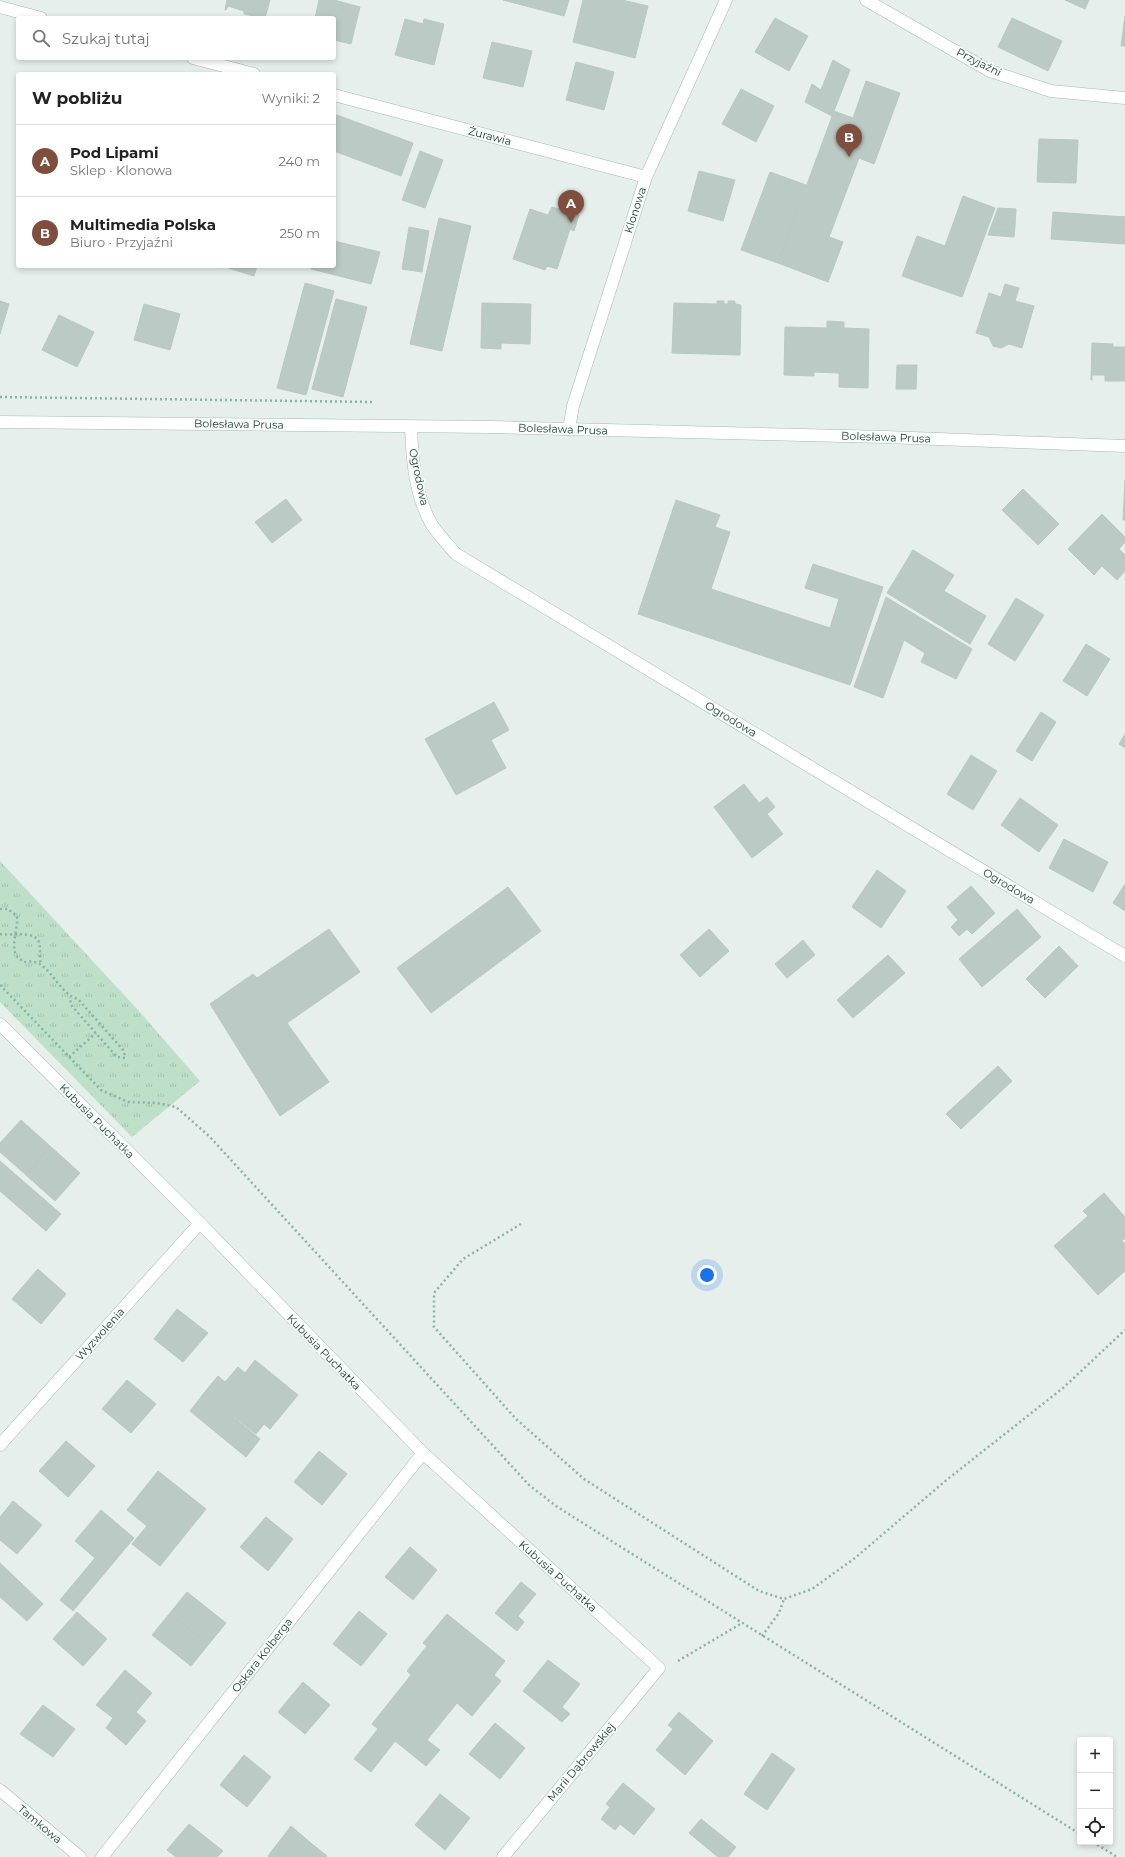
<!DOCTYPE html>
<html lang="pl">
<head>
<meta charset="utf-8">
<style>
	body { margin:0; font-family:Montserrat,sans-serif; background:#f2f2f2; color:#222 }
	.controls { position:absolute; right:12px; bottom:12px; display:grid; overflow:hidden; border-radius:4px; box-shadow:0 2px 6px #0003 }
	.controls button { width:36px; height:36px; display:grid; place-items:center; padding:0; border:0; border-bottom:1px solid #e0e0e0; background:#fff; color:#222; font:20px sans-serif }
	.you { position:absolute; left:707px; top:1275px; width:14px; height:14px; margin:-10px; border:3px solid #fff; border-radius:50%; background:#1a73e8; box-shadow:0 0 0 6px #1a73e833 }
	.badge { display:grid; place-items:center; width:26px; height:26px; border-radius:50%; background:#804e3d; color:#fff; font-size:13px; font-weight:700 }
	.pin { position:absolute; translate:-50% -33px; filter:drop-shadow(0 1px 2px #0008) }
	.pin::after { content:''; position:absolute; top:21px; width:14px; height:12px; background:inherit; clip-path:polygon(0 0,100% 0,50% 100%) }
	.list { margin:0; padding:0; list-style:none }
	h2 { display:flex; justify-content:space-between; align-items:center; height:52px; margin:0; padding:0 16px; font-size:17px }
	h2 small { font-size:13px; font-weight:400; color:#767676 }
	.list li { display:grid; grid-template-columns:26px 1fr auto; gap:12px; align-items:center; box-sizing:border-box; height:72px; padding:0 16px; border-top:1px solid #e0e0e0 }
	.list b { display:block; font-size:15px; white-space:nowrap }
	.list p { margin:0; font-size:13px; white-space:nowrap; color:#767676 }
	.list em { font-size:13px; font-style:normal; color:#767676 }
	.icon { flex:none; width:22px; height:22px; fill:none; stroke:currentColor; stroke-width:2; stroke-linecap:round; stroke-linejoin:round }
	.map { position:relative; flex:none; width:1125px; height:1857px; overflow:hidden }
	.search { position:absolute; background:#fff; box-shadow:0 2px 6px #0003; left:16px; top:16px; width:320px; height:44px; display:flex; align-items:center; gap:10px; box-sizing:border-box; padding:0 14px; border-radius:4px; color:#767676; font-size:15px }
	.panel { position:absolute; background:#fff; box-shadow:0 2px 6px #0003; left:16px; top:72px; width:320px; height:196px; border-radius:4px }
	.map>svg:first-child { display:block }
	.grass { fill:url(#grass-tufts) }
	.building { fill:#bbcac4; stroke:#b8c9c2 }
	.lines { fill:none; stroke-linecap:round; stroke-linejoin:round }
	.street-casing { stroke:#a8b8b2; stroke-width:13 }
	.secondary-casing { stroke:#a4bbb3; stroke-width:13 }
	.path { stroke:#86b3a5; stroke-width:2.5; stroke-dasharray:2 3; stroke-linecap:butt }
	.street { stroke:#fff; stroke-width:12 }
	.secondary { stroke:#fff; stroke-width:12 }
	.labels { text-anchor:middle; stroke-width:3.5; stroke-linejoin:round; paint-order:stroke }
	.street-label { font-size:11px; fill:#24423a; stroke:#f7fbf9 }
</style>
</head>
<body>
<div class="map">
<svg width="1125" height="1857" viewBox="0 0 1125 1857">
	<defs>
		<pattern id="grass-tufts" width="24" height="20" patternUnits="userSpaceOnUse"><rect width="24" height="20" fill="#bfe0c8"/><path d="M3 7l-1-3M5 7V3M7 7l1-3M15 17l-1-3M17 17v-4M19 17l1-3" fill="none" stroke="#a4c1ad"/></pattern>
	</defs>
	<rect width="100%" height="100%" fill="#e6efeb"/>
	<!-- grass -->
	<path class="grass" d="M0,861L138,1010L200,1081L132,1137L0,1002Z"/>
	<!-- building -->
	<path class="building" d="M227,0H270L265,18L244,14V11L228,6L226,10H225Z
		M319,0H334L360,7L351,44L334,40V18H315Z
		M503,0H569L564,16Z
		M583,0H622L648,6L635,58L573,42Z
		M1065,0H1089L1085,9Z
		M1125,16V46H1121Z
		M775,18L808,36L789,71L755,52Z
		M1012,18L1062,41L1048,71L998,47Z
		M405,19L423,24L424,19L444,24L434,65L395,55Z
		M492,42L532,51L523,87L483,78Z
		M833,60L850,70L832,116L805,102L812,84L821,90Z
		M576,62L614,72L604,110L566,100Z
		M866,81L900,93L874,164L859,158L829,237L843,242L828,282L778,263L834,111L853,118Z
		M741,89L774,106L756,142L722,124Z
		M334,114L413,143L401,176L334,151Z
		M1039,139L1078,140L1076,183L1037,182Z
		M420,151L443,160L425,208L402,200Z
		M699,171L735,180L723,221L688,211Z
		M770,172L806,185L778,263L741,250Z
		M963,196L995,208L962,297L902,276L917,236L945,246Z
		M552,207L579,215L574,231L570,229L557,269L547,266L545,270L513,259L530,209L548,215Z
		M998,208L1016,209L1015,226L992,224Z
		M1053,212L1125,217V244L1051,239Z
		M439,218L471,226L442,351L410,344Z
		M992,224L1015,226L1014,237L988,235Z
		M409,227L429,231L422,272L402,269Z
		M334,241L380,252L371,284L311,269L312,266H334Z
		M222,266H257L254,276Z
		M305,283L334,291L306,395L277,388Z
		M1005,284L1019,288L1015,301L1034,306L1022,348L1009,344L1001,348L993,346L989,337L976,333L989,293L1001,297Z
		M336,299L367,307L343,397L312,389Z
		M0,301L9,304L0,334Z
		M717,301H724V304H728V301H735V304L741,305L740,355L672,353L674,303L717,304Z
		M482,303L531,304L530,344L501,343V349L481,348Z
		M144,304L180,314L170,350L134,340Z
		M59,315L94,332L77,367L42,350Z
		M827,321L844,322V328L869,329L868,388L839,387V373L814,372V376L784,375L785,327L827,328Z
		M1092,343L1113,344V347H1125V381H1105V375H1092V380H1091Z
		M897,365H917L916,389H896Z
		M1125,480V520H1123Z
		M1023,489L1059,524L1038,545L1002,510Z
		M286,499L302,520L272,543L255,522Z
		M676,500L720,515L715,527L730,532L711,589L830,628L839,599L805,588L813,564L883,587L850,685L638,614Z
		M1102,514L1125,537V542L1119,549L1125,555V571L1117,580L1102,566L1094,575L1068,549Z
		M913,550L954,575L944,591L986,616L970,644L887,593Z
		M886,597L972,649L956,679L921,662L925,653L904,640L883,698L854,687Z
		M1016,598L1044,615L1015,661L988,644Z
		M1086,644L1110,659L1087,696L1063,681Z
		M494,702L509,730L491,740L506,768L456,795L425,739Z
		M1041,712L1056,722L1032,761L1016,751Z
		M1125,734V748L1119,744Z
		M971,755L997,771L973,810L947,794Z
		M744,784L759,803L767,797L775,807L767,814L783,834L752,858L714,807Z
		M1020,798L1058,825L1039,852L1001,825Z
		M1064,839L1108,862L1093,892L1049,868Z
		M877,870L906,891L881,928L852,907Z
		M1125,884V911L1113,903Z
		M971,886L995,913L972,934L967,929L959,936L951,927L958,920L947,907Z
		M508,887L541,931L431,1013L397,968Z
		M1017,909L1041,937L982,987L959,959Z
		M329,929L360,972L287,1023L329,1082L280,1116L210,1004L253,974L257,978Z
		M709,929L729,951L700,977L680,955Z
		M803,940L815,955L787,978L775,964Z
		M1059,946L1078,966L1045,998L1026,979Z
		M888,955L905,973L853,1018L837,1000Z
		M998,1066L1012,1081L961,1129L946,1114Z
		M21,1120L50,1146L26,1175L0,1152V1143Z
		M50,1146L80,1173L55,1201L26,1175Z
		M0,1161L61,1214L46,1231L0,1191Z
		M1104,1193L1125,1217V1238L1122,1241L1125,1244V1271L1098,1295L1054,1246L1088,1216L1083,1211Z
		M38,1269L66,1294L41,1324L12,1299Z
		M177,1309L208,1333L183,1362L154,1339Z
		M255,1360L298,1395L270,1429L264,1424L256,1434L204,1393L218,1376L225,1382L238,1367L245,1373Z
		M127,1380L156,1404L131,1433L102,1409Z
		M204,1393L260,1439L246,1457L190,1411Z
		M66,1441L95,1466L68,1497L39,1471Z
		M319,1451L347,1474L322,1505L294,1482Z
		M158,1471L206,1509L160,1566L132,1544L147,1526L127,1510Z
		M13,1501L42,1525L17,1554L0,1540V1517Z
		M101,1510L134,1538L73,1611L60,1600L95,1558L75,1541Z
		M266,1517L293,1539L268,1571L240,1547Z
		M410,1547L437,1570L413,1600L385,1577Z
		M0,1563L43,1604L27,1621L0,1597Z
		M521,1582L536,1594L518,1616L524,1622L517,1631L495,1613Z
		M187,1592L226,1623L208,1645L170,1613Z
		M359,1611L387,1634L361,1666L333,1644Z
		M77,1612L107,1639L83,1666L53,1639Z
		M170,1613L208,1645L191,1666L152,1635Z
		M447,1614L505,1661L494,1675L501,1681L472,1716L457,1703L427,1740L440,1750L426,1766L395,1741L371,1772L354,1759L378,1729L372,1724L411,1675L407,1671L427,1646L423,1643Z
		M548,1660L580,1684L562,1707L570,1714L562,1722L523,1691Z
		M125,1670L152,1693L136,1712L146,1721L126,1745L106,1728L113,1718L96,1705Z
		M303,1682L330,1705L305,1734L278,1712Z
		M43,1705L75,1729L53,1757L20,1734Z
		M679,1712L713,1741L685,1775L656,1750L673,1729L668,1725Z
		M495,1723L525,1748L500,1779L469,1754Z
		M772,1753L795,1769L767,1810L744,1794Z
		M244,1755L271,1777L247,1807L220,1785Z
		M623,1783L655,1809L634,1835L620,1824L615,1830L601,1819L610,1807L606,1804Z
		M440,1794L470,1818L445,1850L415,1825Z
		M701,1819L736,1847L728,1857H718L689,1833Z
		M189,1824L223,1851L217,1857H176L167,1850Z
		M291,1826L312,1844L302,1857H269L268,1856Z
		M312,1844L327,1856L325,1857H302Z"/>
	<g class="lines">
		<defs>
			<path id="street" d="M866,0L990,71L1051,91L1125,98
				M0,7L41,18
				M193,58L254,74
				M334,95L646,177
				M411,427C412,459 415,496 432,525C439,535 448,545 456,554L1125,956
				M569,429L573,406L646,177L726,0
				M0,1024L200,1223L423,1453L659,1668L503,1857
				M0,1445L200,1223
				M0,1790L80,1857
				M102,1857L423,1453"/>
			<path id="secondary" d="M0,422L491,427L885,437L1125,446"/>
		</defs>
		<!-- street casing -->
		<use href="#street" class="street-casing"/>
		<!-- secondary casing -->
		<use href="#secondary" class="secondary-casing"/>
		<!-- path -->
		<path class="path" d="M0,397L373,402
			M0,909H8L17,916C18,930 11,942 16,956L24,962C27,962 31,961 34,962C50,964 59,994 78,999L124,1051L125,1058L117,1057L71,1005L70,997
			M0,934C10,936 34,930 39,942C41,949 39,957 41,964
			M0,985L101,1090L128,1102L157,1103L176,1107L209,1136L529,1485L556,1506L605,1537L1080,1834
			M69,1057L96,1033
			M521,1224L463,1259L434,1293V1327L516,1419L584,1479L759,1591L784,1599L812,1589L855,1558L944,1482L1063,1388L1125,1330
			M762,1636L779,1613L784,1599
			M678,1661L742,1623
			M1093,1842L1117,1857"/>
		<!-- street -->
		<use href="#street" class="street"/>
		<!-- secondary -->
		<use href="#secondary" class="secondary"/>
	</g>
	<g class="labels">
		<!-- street labels -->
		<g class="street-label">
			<text transform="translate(979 62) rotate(27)" y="4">Przyjaźni</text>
			<text transform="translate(490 136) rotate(15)" y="4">Żurawia</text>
			<text transform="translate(635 210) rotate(-72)" y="4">Klonowa</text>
			<text transform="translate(239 424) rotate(1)" y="4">Bolesława Prusa</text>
			<text transform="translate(563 429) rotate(2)" y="4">Bolesława Prusa</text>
			<text transform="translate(886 437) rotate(2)" y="4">Bolesława Prusa</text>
			<text transform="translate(419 477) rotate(78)" y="4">Ogrodowa</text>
			<text transform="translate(731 719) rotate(31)" y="4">Ogrodowa</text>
			<text transform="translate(1009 886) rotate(31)" y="4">Ogrodowa</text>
			<text transform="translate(97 1121) rotate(45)" y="4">Kubusia Puchatka</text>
			<text transform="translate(100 1334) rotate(-48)" y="4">Wyzwolenia</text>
			<text transform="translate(324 1352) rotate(46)" y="4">Kubusia Puchatka</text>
			<text transform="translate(558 1576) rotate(42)" y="4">Kubusia Puchatka</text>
			<text transform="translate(262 1655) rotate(-52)" y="4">Oskara Kolberga</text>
			<text transform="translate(581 1762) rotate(-50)" y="4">Marii Dąbrowskiej</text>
			<text transform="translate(40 1824) rotate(40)" y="4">Tamkowa</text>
		</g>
	</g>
</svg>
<div class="controls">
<button>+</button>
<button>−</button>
<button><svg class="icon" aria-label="locate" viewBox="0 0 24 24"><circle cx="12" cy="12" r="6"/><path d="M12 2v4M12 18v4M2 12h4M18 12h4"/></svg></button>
</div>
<div class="you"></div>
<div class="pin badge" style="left:571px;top:223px">A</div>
<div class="pin badge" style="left:849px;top:157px">B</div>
<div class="search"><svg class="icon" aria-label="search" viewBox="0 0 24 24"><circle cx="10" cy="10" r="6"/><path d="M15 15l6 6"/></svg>Szukaj tutaj</div>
<section class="panel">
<h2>W pobliżu<small>Wyniki: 2</small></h2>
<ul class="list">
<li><span class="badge">A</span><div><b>Pod Lipami</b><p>Sklep · Klonowa</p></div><em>240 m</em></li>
<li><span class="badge">B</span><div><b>Multimedia Polska</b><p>Biuro · Przyjaźni</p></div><em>250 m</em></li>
</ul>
</section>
</div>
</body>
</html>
